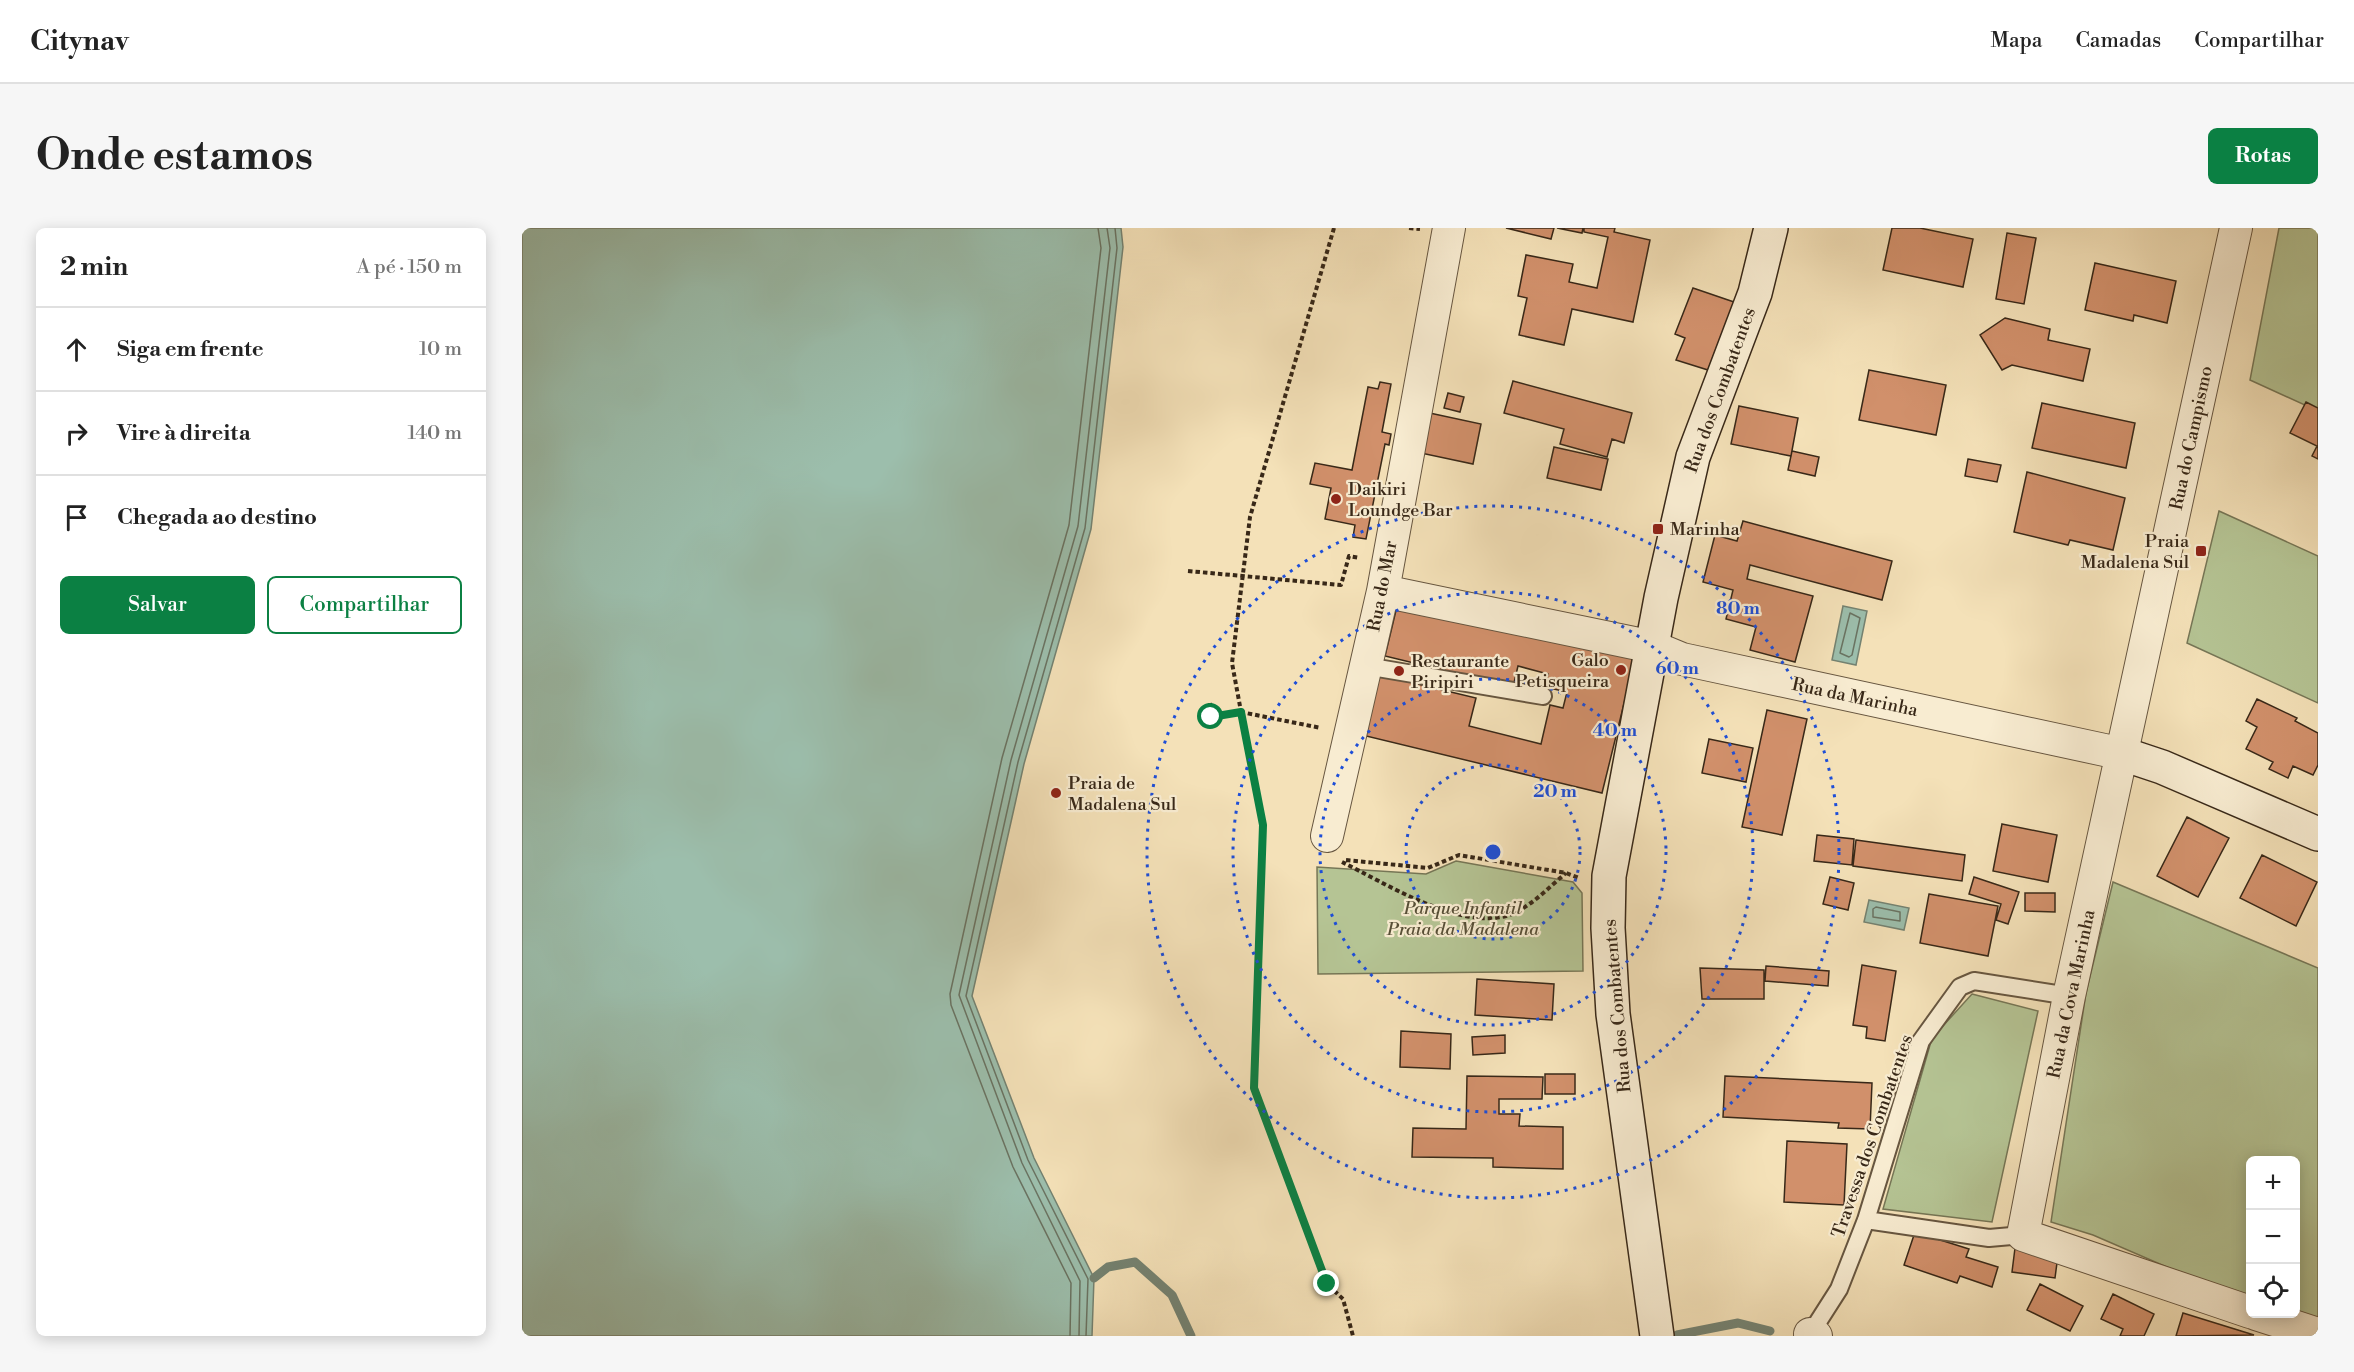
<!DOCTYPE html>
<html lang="pt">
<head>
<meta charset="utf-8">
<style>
	body { margin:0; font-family:"Libre Bodoni",serif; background:#f6f6f6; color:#222 }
	.controls { position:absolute; right:18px; bottom:18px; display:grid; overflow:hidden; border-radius:9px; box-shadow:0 3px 15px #0003 }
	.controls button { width:54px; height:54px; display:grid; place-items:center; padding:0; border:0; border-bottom:2px solid #e0e0e0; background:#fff; color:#222; font:30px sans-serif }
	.stop { position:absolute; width:18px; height:18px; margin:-14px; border:4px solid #0b8043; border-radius:50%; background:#fff }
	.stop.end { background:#0b8043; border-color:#fff; box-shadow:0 2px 6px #0008 }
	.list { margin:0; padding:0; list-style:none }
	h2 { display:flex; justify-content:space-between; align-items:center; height:78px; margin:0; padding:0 24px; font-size:26px }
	h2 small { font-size:20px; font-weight:400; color:#767676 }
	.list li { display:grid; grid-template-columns:39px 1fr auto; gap:18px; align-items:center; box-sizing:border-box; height:84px; padding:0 24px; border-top:2px solid #e0e0e0 }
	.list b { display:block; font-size:22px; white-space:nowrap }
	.list em { font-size:20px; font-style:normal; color:#767676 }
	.actions { display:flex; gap:12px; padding:18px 24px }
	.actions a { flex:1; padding:14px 0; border:2px solid #0b8043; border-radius:9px; text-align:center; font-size:21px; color:#0b8043 }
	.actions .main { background:#0b8043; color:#fff }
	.icon { flex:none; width:33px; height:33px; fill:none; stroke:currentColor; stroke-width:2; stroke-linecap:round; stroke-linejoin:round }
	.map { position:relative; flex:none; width:1796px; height:1108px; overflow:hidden; border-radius:9px }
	header { display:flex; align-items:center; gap:36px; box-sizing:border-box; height:84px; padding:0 30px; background:#fff; border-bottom:2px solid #e0e0e0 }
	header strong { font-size:28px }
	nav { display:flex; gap:33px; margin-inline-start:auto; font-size:21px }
	.intro { display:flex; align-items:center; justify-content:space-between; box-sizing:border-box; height:144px; padding:0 36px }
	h1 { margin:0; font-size:42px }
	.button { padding:15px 27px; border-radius:9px; background:#0b8043; color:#fff; font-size:21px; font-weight:700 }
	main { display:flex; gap:36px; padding:0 36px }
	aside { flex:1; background:#fff; border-radius:9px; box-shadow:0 3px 15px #0003 }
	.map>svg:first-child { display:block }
	.green { fill:#b5c494; stroke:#767656; stroke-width:1.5 }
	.water { fill:#9cbeac; stroke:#748271; stroke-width:1.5 }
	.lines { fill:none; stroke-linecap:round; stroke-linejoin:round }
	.shore { stroke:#6a7362; stroke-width:1.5 }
	.stream { stroke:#748271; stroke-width:9 }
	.building { fill:#d1906b; stroke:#382818; stroke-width:1.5 }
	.lane-casing { stroke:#675640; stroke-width:20 }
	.street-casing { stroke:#675640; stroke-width:34 }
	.secondary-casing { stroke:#382818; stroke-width:36 }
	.path { stroke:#382818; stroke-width:4; stroke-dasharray:4.5 3; stroke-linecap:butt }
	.lane { stroke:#f8ecd1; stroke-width:16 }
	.street { stroke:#f8ecd1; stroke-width:32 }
	.secondary { stroke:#f8ecd1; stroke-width:33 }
	.route { stroke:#0b8043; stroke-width:8 }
	.ring { fill:none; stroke:#1d4ed8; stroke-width:3; stroke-dasharray:3 6 }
	.poi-dot { fill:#8f2418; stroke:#f8ecd1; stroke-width:2 }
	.labels { text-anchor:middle; stroke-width:4.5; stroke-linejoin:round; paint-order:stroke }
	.street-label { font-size:18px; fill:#382818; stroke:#f8ecd1 }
	.poi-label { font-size:18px; fill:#382818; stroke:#f8ecd1; text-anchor:start }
	.park-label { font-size:18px; font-style:italic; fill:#574f37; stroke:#f8ecd1 }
	.centre { fill:#1d4ed8; stroke:#f8ecd1; stroke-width:3 }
	.ring-label { font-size:18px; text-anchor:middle; font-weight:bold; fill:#1d4ed8; stroke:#f8ecd1; stroke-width:4.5; stroke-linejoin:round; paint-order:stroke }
</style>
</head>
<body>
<header>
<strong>Citynav</strong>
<nav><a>Mapa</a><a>Camadas</a><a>Compartilhar</a></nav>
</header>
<div class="intro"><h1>Onde estamos</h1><a class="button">Rotas</a></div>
<main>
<aside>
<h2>2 min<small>A pé · 150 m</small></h2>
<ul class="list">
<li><svg class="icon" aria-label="ahead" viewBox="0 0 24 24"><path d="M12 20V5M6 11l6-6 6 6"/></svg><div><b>Siga em frente</b></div><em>10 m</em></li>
<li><svg class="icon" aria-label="right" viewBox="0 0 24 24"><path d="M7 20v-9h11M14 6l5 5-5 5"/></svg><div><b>Vire à direita</b></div><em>140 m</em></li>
<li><svg class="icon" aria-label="arrive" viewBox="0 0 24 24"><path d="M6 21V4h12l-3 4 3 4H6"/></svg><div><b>Chegada ao destino</b></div></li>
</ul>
<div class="actions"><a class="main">Salvar</a><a>Compartilhar</a></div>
</aside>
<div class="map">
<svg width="1796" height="1108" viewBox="0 0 1796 1108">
	<rect width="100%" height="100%" fill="#f4e1b8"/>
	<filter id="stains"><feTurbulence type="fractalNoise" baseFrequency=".00333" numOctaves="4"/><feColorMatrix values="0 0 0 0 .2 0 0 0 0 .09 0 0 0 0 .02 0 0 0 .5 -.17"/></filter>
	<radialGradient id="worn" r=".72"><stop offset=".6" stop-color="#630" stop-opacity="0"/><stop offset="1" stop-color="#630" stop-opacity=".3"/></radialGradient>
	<!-- green -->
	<path class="green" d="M1757,0H1796V183L1728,152Z
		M1697,283L1796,328V475L1665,415Z
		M934,633L1051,654L1060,665L1061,743L796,746L795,639L904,646Z
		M1591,654L1796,740V1100L1774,1086V932H1728V1075L1571,1007L1529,994L1564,765Z
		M1450,766L1516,783L1470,994L1361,981L1410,810Z"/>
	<!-- water -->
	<path class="water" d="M0,0H599L601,19L569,301L502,536L450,768L512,930L572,1050L570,1108H0Z
		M1321,378L1345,383L1334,437L1310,432Z
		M1347,672L1387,680L1382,702L1342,694Z"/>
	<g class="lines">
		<!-- shore -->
		<path class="shore" d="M1328,385L1338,390L1330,427L1327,429L1318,425Z
			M1354,679L1378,684V693L1351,689V681Z
			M548,1108L549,1055L491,939L429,777L428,766L480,530L547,297L579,20L576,0
			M557,1108L558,1053L500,935L437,767L489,532L556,298L588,20L585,0
			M564,1108L566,1051L506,932L444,768L496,534L563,300L595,20L593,0"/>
		<!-- stream -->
		<path class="stream" d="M572,1050L586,1039L613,1034L650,1067L669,1108
			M1155,1107L1216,1095L1248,1103"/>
	</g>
	<!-- building -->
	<path class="building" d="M984,0H1032L1029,11Z
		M1035,0H1061L1060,5Z
		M1062,0H1093L1092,4L1128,12L1111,94L1050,81L1042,117L997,107L1005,70L996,68L1004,27L1051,36L1047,54L1075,60L1086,9L1062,4Z
		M1370,0H1398L1451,11L1441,59L1361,42Z
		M1485,5L1514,10L1502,76L1474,71Z
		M1573,35L1654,53L1645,95L1612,87L1611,93L1563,82Z
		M1171,60L1212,74L1186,142L1154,132L1163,110L1153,106Z
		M1483,90L1528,101L1526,112L1568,121L1561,153L1490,137L1480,142L1458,107Z
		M1347,142L1424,157L1414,207L1337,192Z
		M991,153L1110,185L1102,215L1090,211L1085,229L1038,216L1042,201L982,185Z
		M858,154L869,156L860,204L869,206L867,217L863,216L844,311L831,309L833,297L803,291L809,260L788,256L793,235L830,242L846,159L856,161Z
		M926,165L942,169L938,184L922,180Z
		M1784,174L1796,180V231L1790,228L1795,218L1768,205Z
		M1520,175L1613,195L1604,240L1510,220Z
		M1217,178L1276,190L1269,228L1209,216Z
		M903,184L959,196L951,236L894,224Z
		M1032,219L1086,231L1079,262L1025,250Z
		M1270,223L1297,229L1293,248L1266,242Z
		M1446,231L1479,237L1475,254L1443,248Z
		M1505,244L1603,270L1591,322L1548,312L1546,317L1492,304Z
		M1221,293L1370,333L1360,372L1228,337L1225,351L1291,368L1273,434L1228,422L1234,399L1204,391L1211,362L1181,354L1193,307L1215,313Z
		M876,374L1113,431L1080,565L840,507L854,446L954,470L947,498L1019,516L1028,477L1041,480L1045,464L1023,459L1026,446L996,438L991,459L863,428Z
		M1735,471L1775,490L1773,493L1796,505V537L1791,547L1771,538L1766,550L1747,541L1751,534L1724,521L1735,499L1724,493Z
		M1245,482L1285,491L1260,607L1220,599Z
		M1187,511L1231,520L1224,554L1180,545Z
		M1665,589L1707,610L1676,669L1635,648Z
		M1480,596L1535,607L1526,654L1471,643Z
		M1295,607L1332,611L1330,637L1292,633Z
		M1334,612L1443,627L1440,653L1331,638Z
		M1740,627L1795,654L1774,698L1718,670Z
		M1308,649L1332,655L1326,682L1301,676Z
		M1452,649L1497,664L1486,696L1474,692L1479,676L1447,666Z
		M1503,665H1533V684L1503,683Z
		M1407,666L1476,678L1466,728L1398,715Z
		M1340,737L1374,743L1363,813L1344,810L1345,799L1331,797Z
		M1244,738L1307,743L1306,758L1243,753Z
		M1178,740L1242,742V771H1180Z
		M955,751L1032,756L1030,792L953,787Z
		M879,803L929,806L928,841L878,839Z
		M983,807V825L951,827L950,809Z
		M1023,846H1053V866H1023Z
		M945,848L1021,849L1020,871H977V886H998L997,898L1041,899V941L971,939V930L890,929L891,900L944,901Z
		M1203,848L1350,855L1348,901L1316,900L1317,895L1201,889Z
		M1265,913L1325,916L1322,977L1262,974Z
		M1393,1004L1447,1021L1444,1029L1476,1039L1470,1059L1438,1048L1435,1055L1382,1037Z
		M1493,1020L1536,1027L1533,1050L1490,1044Z
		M1518,1056L1561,1078L1548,1103L1505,1082Z
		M1591,1066L1632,1086L1622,1108H1598L1601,1101L1579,1091Z
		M1661,1085L1732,1107L1654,1108Z"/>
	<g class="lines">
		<defs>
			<path id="lane" d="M844,438L1021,468
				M1344,992L1467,1010L1501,1007
				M1287,1108L1317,1061L1344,992L1399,813L1438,759L1452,753L1547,768"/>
			<path id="street" d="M1714,0L1547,768L1501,1007L1728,1084
				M861,363L1131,419L1160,431L1601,526
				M805,608L861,363L927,0
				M1734,1086L1796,1106
				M1288,1106L1294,1108"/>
			<path id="secondary" d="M1601,526L1640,539L1796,606
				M1135,1108L1091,786L1086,700L1087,648L1139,370L1171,229L1233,65L1249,0"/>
		</defs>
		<!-- lane casing -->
		<use href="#lane" class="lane-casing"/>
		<!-- street casing -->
		<use href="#street" class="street-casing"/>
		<!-- secondary casing -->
		<use href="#secondary" class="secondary-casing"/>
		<!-- path -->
		<path class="path" d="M812,0L728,289L710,435L740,597L732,860L805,1056L821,1071L831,1108
			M887,0L898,1
			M666,343L819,357L827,328L838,330
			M688,475L689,490L719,484L799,500
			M824,632L906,640L937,627L1044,645L1057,650
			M820,634C863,655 935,701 984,688C1006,682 1027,659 1044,645"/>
		<!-- lane -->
		<use href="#lane" class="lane"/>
		<!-- street -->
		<use href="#street" class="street"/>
		<!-- secondary -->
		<use href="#secondary" class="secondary"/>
	</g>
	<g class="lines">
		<!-- route -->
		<path class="route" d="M689,489L719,484L741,597L732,860L805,1056"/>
	</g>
	<!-- distance rings -->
	<g class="ring">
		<circle cx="971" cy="624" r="87"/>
		<circle cx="971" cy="624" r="173"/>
		<circle cx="971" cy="624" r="260"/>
		<circle cx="971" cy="624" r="346"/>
	</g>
	<!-- markers -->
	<g class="poi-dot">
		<circle cx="814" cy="271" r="6"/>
		<rect x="1130" y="295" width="12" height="12" rx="3"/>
		<rect x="1673" y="317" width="12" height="12" rx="3"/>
		<circle cx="1099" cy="442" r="6"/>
		<circle cx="877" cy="443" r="6"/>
		<circle cx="534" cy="565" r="6"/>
	</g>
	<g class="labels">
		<!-- street labels -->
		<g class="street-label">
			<text transform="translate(1198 162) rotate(-70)" y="6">Rua dos Combatentes</text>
			<text transform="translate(1669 210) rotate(-78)" y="6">Rua do Campismo</text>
			<text transform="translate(860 358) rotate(-79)" y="6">Rua do Mar</text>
			<text transform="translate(1333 469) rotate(12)" y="6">Rua da Marinha</text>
			<text transform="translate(1549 766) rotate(-78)" y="6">Rua da Cova Marinha</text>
			<text transform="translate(1095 778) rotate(-95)" y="6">Rua dos Combatentes</text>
			<text transform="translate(1350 908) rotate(-71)" y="6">Travessa dos Combatentes</text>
		</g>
		<!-- poi labels -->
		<g class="poi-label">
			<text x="826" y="267">Daikiri<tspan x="826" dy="21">Loundge Bar</tspan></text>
			<text x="1148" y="307">Marinha</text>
			<text x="1667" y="319" text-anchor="end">Praia<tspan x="1667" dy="21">Madalena Sul</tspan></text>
			<text x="1087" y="438" text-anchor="end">Galo<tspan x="1087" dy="21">Petisqueira</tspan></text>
			<text x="889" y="439">Restaurante<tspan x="889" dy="21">Piripiri</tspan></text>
			<text x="546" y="561">Praia de<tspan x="546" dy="21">Madalena Sul</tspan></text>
		</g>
		<!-- park labels -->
		<g class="park-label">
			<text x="941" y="686">Parque Infantil<tspan x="941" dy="21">Praia da Madalena</tspan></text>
		</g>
	</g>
	<circle cx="971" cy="624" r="9" class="centre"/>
	<g class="ring-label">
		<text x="1216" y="386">80 m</text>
		<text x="1155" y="446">60 m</text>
		<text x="1093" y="508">40 m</text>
		<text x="1033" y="569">20 m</text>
	</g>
	<rect width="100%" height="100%" filter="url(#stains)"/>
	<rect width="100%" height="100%" fill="url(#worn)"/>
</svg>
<div class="controls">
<button>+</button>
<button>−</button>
<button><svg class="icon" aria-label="locate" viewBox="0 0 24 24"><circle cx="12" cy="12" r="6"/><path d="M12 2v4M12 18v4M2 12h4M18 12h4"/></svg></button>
</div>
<div class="stop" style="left:689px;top:489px"></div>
<div class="stop end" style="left:805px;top:1056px"></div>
</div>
</main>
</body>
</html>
